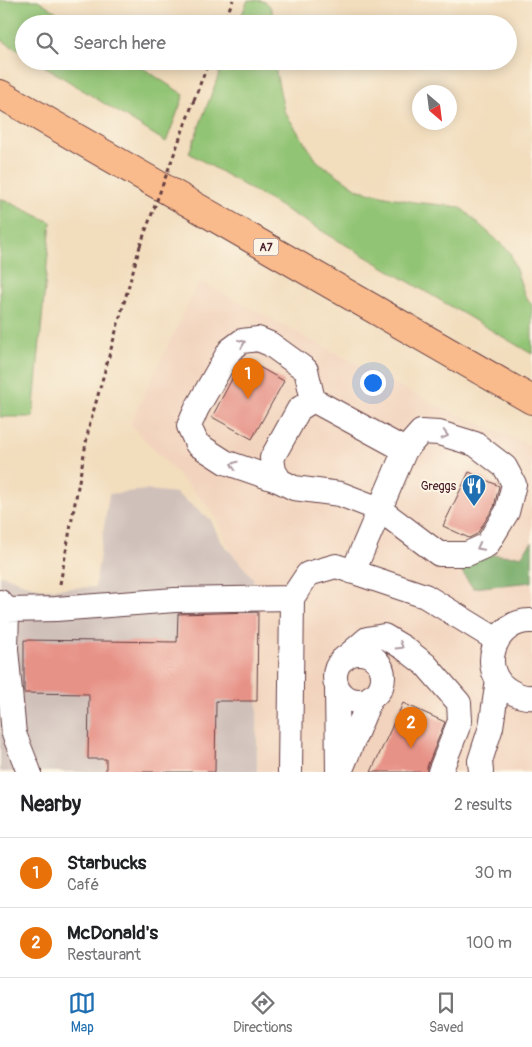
<!DOCTYPE html>
<html lang="en">
<head>
<meta charset="utf-8">
<style>
	body { margin:0; font-family:Pangolin,sans-serif; background:#f2f2f2; color:#202124 }
	.compass { position:absolute; left:412px; top:85px; width:45px; height:45px; border-radius:50%; background:#fff; box-shadow:0 2px 12px #0003; rotate:152deg }
	.you { position:absolute; left:372px; top:382px; width:18px; height:18px; margin:-12px; border:4px solid #fff; border-radius:50%; background:#1a73e8; box-shadow:0 0 0 8px #1a73e833 }
	.badge { display:grid; place-items:center; width:32px; height:32px; border-radius:50%; background:#1f6fb2; color:#fff; font-size:16px; font-weight:700 }
	.pin { position:absolute; translate:-50% -41px; filter:drop-shadow(0 1px 2px #0008) }
	.pin::after { content:''; position:absolute; top:26px; width:18px; height:15px; background:inherit; clip-path:polygon(0 0,100% 0,50% 100%) }
	.list { margin:0; padding:0; list-style:none }
	h2 { display:flex; justify-content:space-between; align-items:center; height:65px; margin:0; padding:0 20px; font-size:21px }
	h2 small { font-size:16px; font-weight:400; color:#757577 }
	.list li { display:grid; grid-template-columns:32px 1fr auto; gap:15px; align-items:center; box-sizing:border-box; height:70px; padding:0 20px; border-top:1px solid #e0e0e0 }
	.list b { display:block; font-size:19px; white-space:nowrap }
	.list p { margin:0; font-size:16px; white-space:nowrap; color:#757577 }
	.list em { font-size:16px; font-style:normal; color:#757577 }
	.icon { flex:none; width:28px; height:28px; fill:none; stroke:currentColor; stroke-width:2; stroke-linecap:round; stroke-linejoin:round }
	.map { position:relative; flex:none; width:532px; height:772px; overflow:hidden }
	.search { position:absolute; background:#fff; box-shadow:0 2px 12px #0003; left:15px; right:15px; top:15px; height:55px; display:flex; align-items:center; gap:12px; box-sizing:border-box; padding:0 18px; border-radius:28px; color:#757577; font-size:19px }
	.sheet { height:205px; background:#fff }
	nav { display:flex; justify-content:space-around; align-items:center; box-sizing:border-box; height:70px; border-top:1px solid #e0e0e0; background:#fff; font-size:14px; color:#757577 }
	nav a { display:grid; justify-items:center; gap:2px }
	nav .on { color:#1f6fb2 }
	.map>svg:first-child { display:block }
	.built { fill:#f2d4be }
	.industrial { fill:#cfc0ba }
	.green { fill:#92c474; stroke:#6e7250 }
	.forest { fill:#75aa66; stroke:#606448 }
	.building { fill:#e79287 }
	.lines { fill:none; stroke-linecap:round; stroke-linejoin:round }
	.minor-casing { stroke:#633c41; stroke-width:26 }
	.major-casing { stroke:#633c41; stroke-width:30 }
	.path { stroke:#633c41; stroke-width:3; stroke-dasharray:4 4; stroke-linecap:butt }
	.minor { stroke:#fff; stroke-width:24 }
	.major { stroke:#fabb8c; stroke-width:28 }
	.path-bridge { stroke:#633c41; stroke-width:3; stroke-dasharray:4 4; stroke-linecap:butt }
	.oneway { stroke:#ae9aa0 }
	.labels { text-anchor:middle; stroke-width:4; stroke-linejoin:round; paint-order:stroke }
	.shield { fill:#fcf5e5; stroke:#7f5f63; stroke-width:1 }
	.shield-label { font-size:11px; font-weight:bold; fill:#4a1f2b }
	.poi-label { font-size:12px; fill:#4a1f2b; stroke:#fcf5e5; text-anchor:end }
</style>
</head>
<body>
<div class="map">
<svg width="532" height="772" viewBox="0 0 532 772">
	<rect width="100%" height="100%" fill="#fcf5e5"/>
	<filter id="ink" filterUnits="userSpaceOnUse"><feTurbulence type="fractalNoise" baseFrequency=".02" numOctaves="2"/><feDisplacementMap in="SourceGraphic" scale="10" xChannelSelector="R" yChannelSelector="G"/><feConvolveMatrix kernelMatrix="1 2 1 2 8 2 1 2 1" color-interpolation-filters="sRGB"/></filter>
	<filter id="wash" filterUnits="userSpaceOnUse"><feTurbulence type="fractalNoise" baseFrequency=".0096" numOctaves="4" result="noise"/><feDisplacementMap in="SourceGraphic" scale="20" xChannelSelector="R" yChannelSelector="G"/><feGaussianBlur stdDeviation="1.12" result="paint"/><feColorMatrix in="noise" values="0 0 0 0 0 0 0 0 0 0 0 0 0 0 0 0 0 1.4 0 .05"/><feComposite in="paint" operator="in"/></filter>
	<g filter="url(#wash)">
		<rect width="100%" height="100%" fill="#f2ddbd"/>
		<!-- built -->
		<path class="built" d="M199,281L436,405L532,446V772H258V611L212,510L130,424Z"/>
		<!-- industrial -->
		<path class="industrial" d="M147,490L176,493L211,520L220,540L253,578L258,611L257,772H0V575L9,577L24,584L45,589L95,587L109,494Z"/>
		<!-- green -->
		<path class="green" d="M0,0H38L75,24H24V54L0,39Z
			M248,0C272,0 268,3 277,24H238Z
			M36,61H132L184,95L166,142Z
			M224,61H276L275,67L284,111L317,161L359,190L413,202L460,207L510,252L525,296L532,305V354L189,153Z
			M0,198L51,222L33,417H0Z"/>
		<!-- forest -->
		<path class="forest" d="M532,542V582L473,588L459,568L473,554L521,556Z"/>
		<g id="blocks">
			<!-- building -->
			<path class="building" d="M243,358L284,381L252,439L212,417Z
				M469,472L499,486L494,507L477,534L469,538L443,526Z
				M258,612L257,701H216L215,772H106V759H88L89,694L24,693V640L177,642L178,614Z
				M403,703L445,722L427,767V772H371Z"/>
		</g>
	</g>
	<g filter="url(#ink)">
		<use href="#blocks" fill-opacity="0" stroke="#633c41" stroke-width="1"/>
		<g class="lines">
			<defs>
				<path id="minor" d="M280,481L225,462L197,444L189,426L197,408L230,350L242,341L258,339L270,344L306,370L313,400
					M353,572L405,450L421,432L439,433L475,444L505,467L514,484L507,512L487,545L467,554H439L379,509L340,494L294,488L280,481L274,471L272,458L299,409L313,400L405,450
					M0,602L7,610L56,609L175,600L292,598
					M7,610L6,649L14,734L29,772
					M532,621C494,619 476,672 510,691C517,695 524,698 532,697
					M335 677a24 24 0 1 1 48 0a24 24 0 1 1-48 0Z
					M344,659L367,639L384,636L404,648L426,665L459,703L460,721L440,772
					M337,687L338,772
					M342,767L371,697
					M290,772L292,598L308,574L336,566L425,596L497,640
					M481,772L480,761L491,727L498,680"/>
				<path id="major" d="M0,94L532,400"/>
			</defs>
			<!-- minor casing -->
			<use href="#minor" class="minor-casing"/>
			<!-- major casing -->
			<use href="#major" class="major-casing"/>
			<!-- path -->
			<path class="path" d="M223,24L233,0
				M194,100L209,61
				M60,584L89,427L140,246"/>
			<!-- minor -->
			<use href="#minor" class="minor"/>
			<!-- major -->
			<use href="#major" class="major"/>
			<!-- path-bridge -->
			<path class="path-bridge" d="M140,246L194,100"/>
		</g>
		<!-- one-way arrows -->
		<defs><path id="oneway-chevron" d="M-2-3.5L2.5 0L-2 3.5" fill="none" stroke-width="1.6" stroke-linecap="round" stroke-linejoin="round" transform="scale(1.25)"/></defs>
		<g class="oneway">
			<use href="#oneway-chevron" transform="translate(242 343) rotate(-22)"/>
			<use href="#oneway-chevron" transform="translate(445 435) rotate(15)"/>
			<use href="#oneway-chevron" transform="translate(234 465) rotate(-161)"/>
			<use href="#oneway-chevron" transform="translate(480 547) rotate(153)"/>
			<use href="#oneway-chevron" transform="translate(400 646) rotate(32)"/>
		</g>
	</g>
	<!-- icons -->
	<defs>
		<symbol id="restaurant-pin" viewBox="-11 -11 22 30"><path d="M0 17L-7.5 6A9.5 9.5 0 1 1 7.5 6Z" fill="#1f6fb2" stroke="#fcf5e5"/><path d="M-5-6h1v4h1v-4h1v4h1v-4h1v5L-1.5 .5V6h-2V.5L-5-1ZM5-6V6H3V1.5H1.5Q1.5-4 5-6Z" fill="#fff"/></symbol>
	</defs>
	<g fill-rule="evenodd">
		<use href="#restaurant-pin" x="460" y="472" width="28" height="38"/>
	</g>
	<g class="labels">
		<!-- shield labels -->
		<rect class="shield" x="253.5" y="238.5" width="25" height="17" rx="4"/>
		<g class="shield-label">
			<text x="266" y="251">A7</text>
		</g>
		<!-- poi labels -->
		<g class="poi-label">
			<text x="456" y="490">Greggs</text>
		</g>
	</g>
</svg>
<svg class="compass" viewBox="-18 -18 36 36"><path d="M0-13l5 13h-10z" fill="#e53935"/><path d="M0 13l5-13h-10z" fill="#757577"/></svg>
<div class="you"></div>
<div class="pin badge" style="left:248px;top:399px;background:#e8710a">1</div>
<div class="pin badge" style="left:411px;top:748px;background:#e8710a">2</div>
<div class="search"><svg class="icon" aria-label="search" viewBox="0 0 24 24"><circle cx="10" cy="10" r="6"/><path d="M15 15l6 6"/></svg>Search here</div>
</div>
<section class="sheet">
<h2>Nearby<small>2 results</small></h2>
<ul class="list">
<li><span class="badge" style="background:#e8710a">1</span><div><b>Starbucks</b><p>Café</p></div><em>30 m</em></li>
<li><span class="badge" style="background:#e8710a">2</span><div><b>McDonald's</b><p>Restaurant</p></div><em>100 m</em></li>
</ul>
</section>
<nav>
<a class="on"><svg class="icon" aria-label="map" viewBox="0 0 24 24"><path d="M3 6l6-2 6 2 6-2v14l-6 2-6-2-6 2zM9 4v14M15 6v14"/></svg>Map</a>
<a><svg class="icon" aria-label="directions" viewBox="0 0 24 24"><path d="M12 3l9 9-9 9-9-9zM9 14v-3h6M13 9l2 2-2 2"/></svg>Directions</a>
<a><svg class="icon" aria-label="saved" viewBox="0 0 24 24"><path d="M7 4h10v16l-5-4-5 4z"/></svg>Saved</a>
</nav>
</body>
</html>
